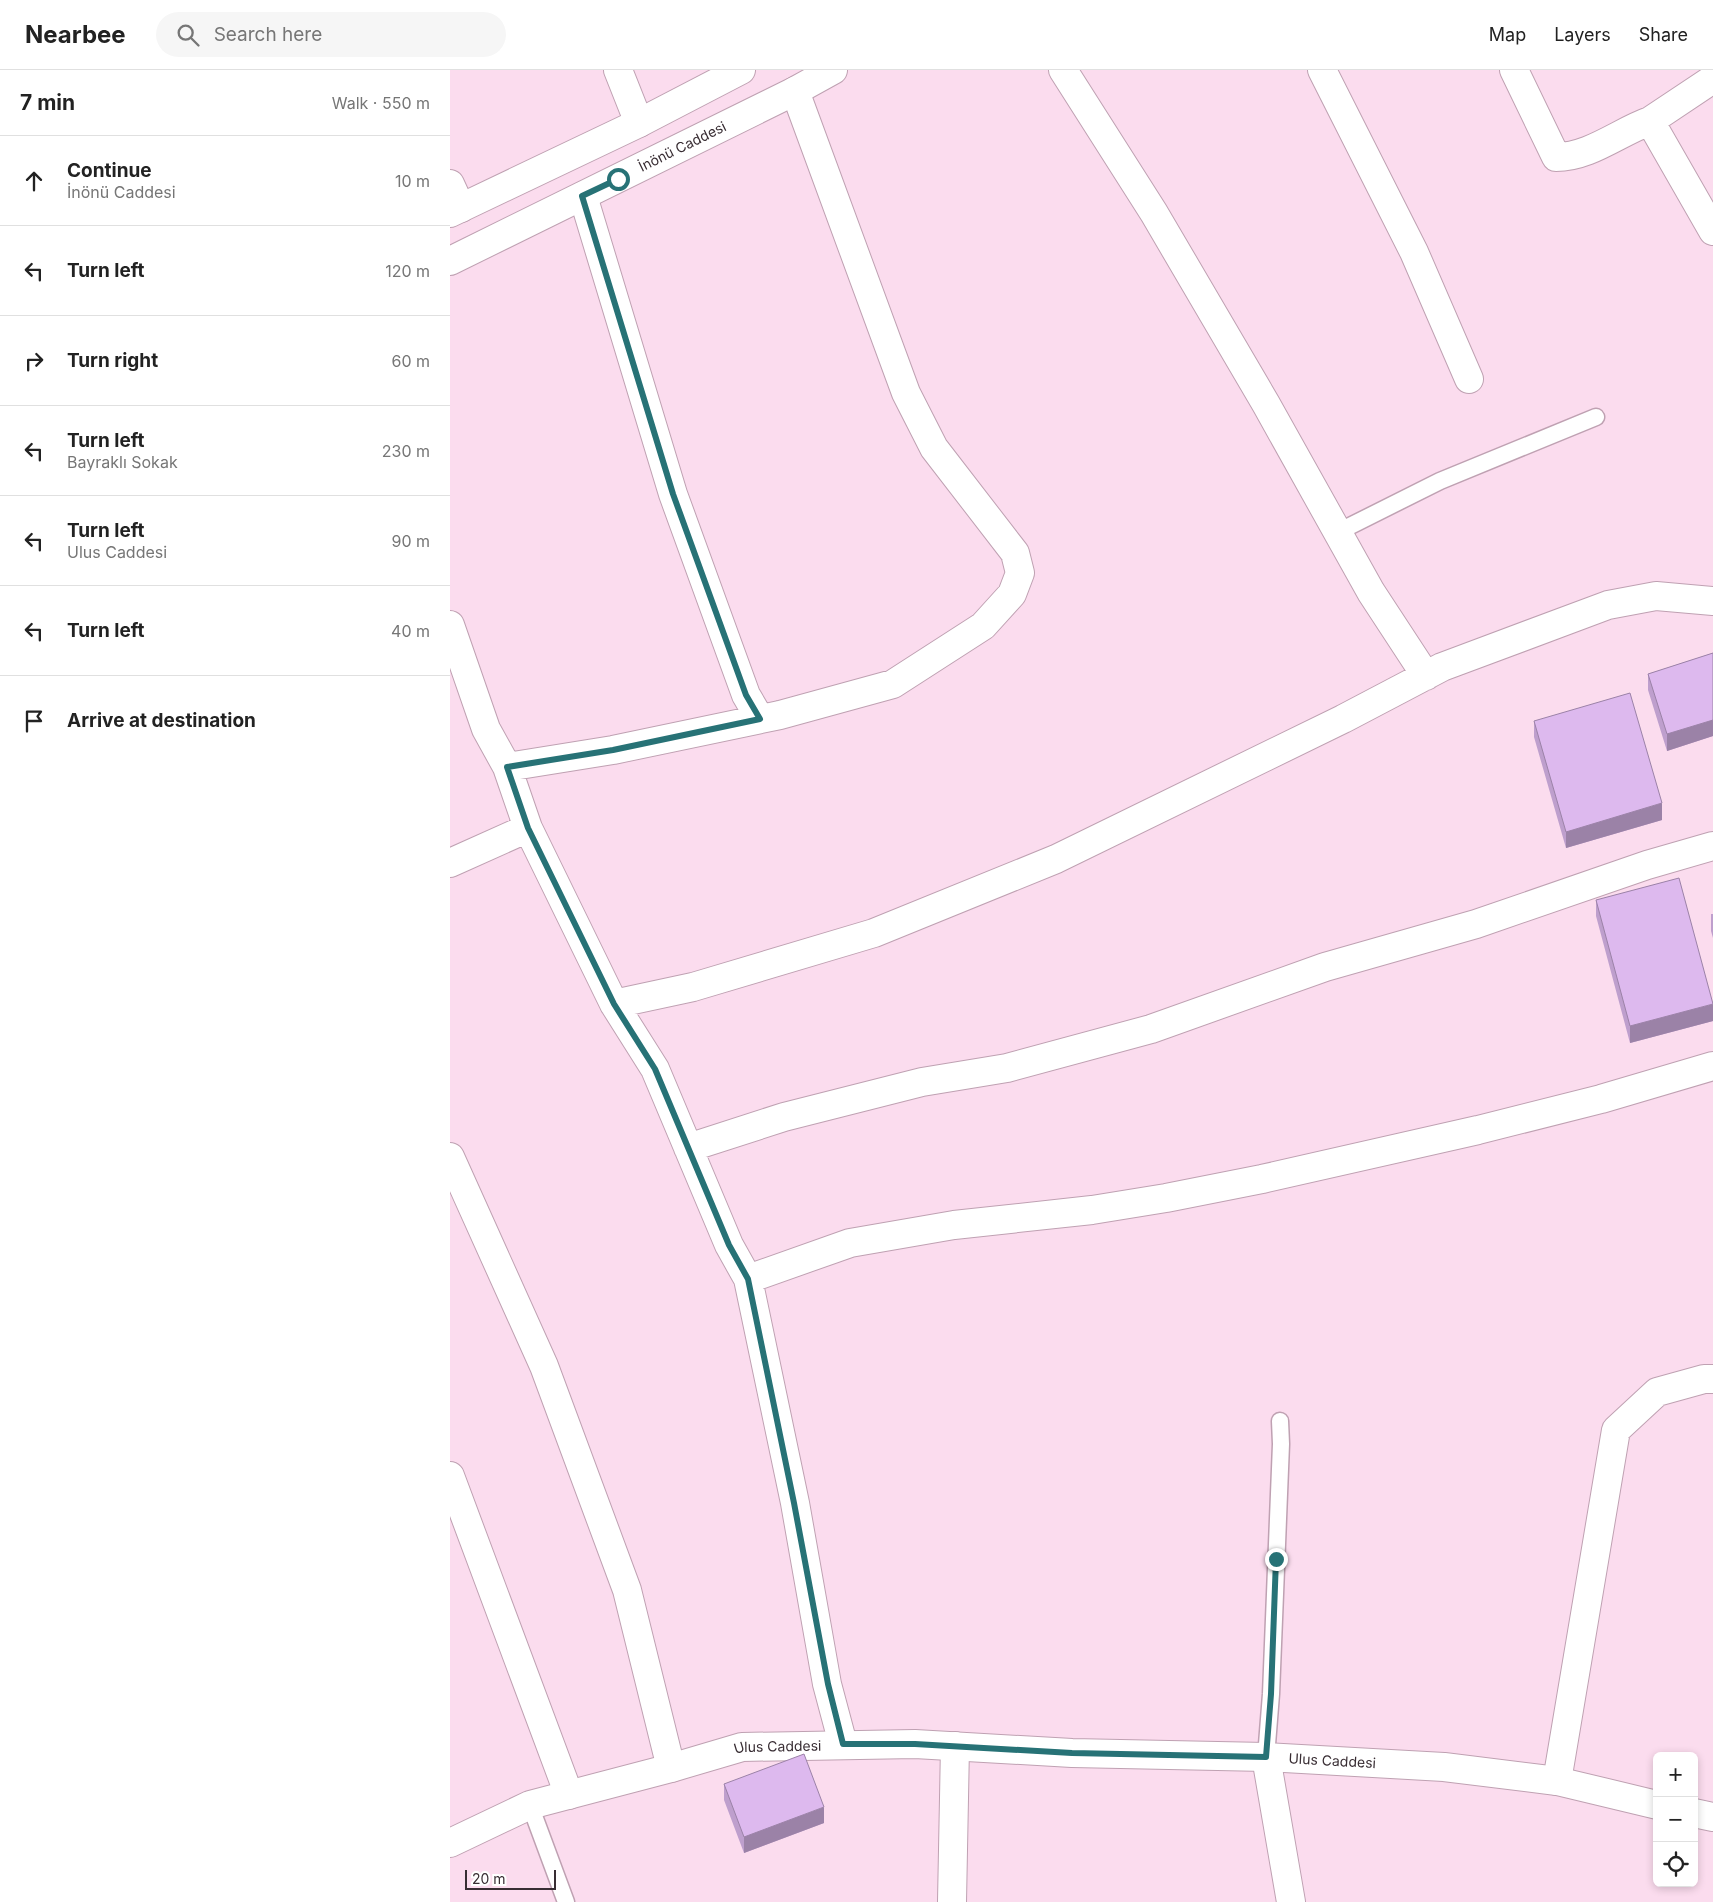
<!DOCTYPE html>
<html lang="en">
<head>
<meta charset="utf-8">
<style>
	body { margin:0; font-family:Inter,sans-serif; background:#f6f6f6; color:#222 }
	.controls { position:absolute; right:15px; bottom:15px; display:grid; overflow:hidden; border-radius:8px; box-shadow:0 2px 8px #0003 }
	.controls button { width:45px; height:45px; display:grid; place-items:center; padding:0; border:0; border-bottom:1px solid #e0e0e0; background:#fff; color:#222; font:25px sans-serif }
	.scale { position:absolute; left:15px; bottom:12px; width:91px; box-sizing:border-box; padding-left:5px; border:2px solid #382d33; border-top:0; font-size:14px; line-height:18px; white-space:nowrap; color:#382d33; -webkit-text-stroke:4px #fff; paint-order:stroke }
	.stop { position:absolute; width:15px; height:15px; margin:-11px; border:4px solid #277276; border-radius:50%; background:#fff }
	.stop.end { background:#277276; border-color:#fff; box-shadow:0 1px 5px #0008 }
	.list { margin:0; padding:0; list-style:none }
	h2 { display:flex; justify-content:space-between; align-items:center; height:65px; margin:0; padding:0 20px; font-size:21px }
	h2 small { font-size:16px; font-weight:400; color:#767676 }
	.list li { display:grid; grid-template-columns:32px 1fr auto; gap:15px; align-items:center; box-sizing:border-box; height:90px; padding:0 20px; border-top:1px solid #e0e0e0 }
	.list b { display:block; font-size:19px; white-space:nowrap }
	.list p { margin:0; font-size:16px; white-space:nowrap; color:#767676 }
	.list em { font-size:16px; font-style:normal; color:#767676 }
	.icon { flex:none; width:28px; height:28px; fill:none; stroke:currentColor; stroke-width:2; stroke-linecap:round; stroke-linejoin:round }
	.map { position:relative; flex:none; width:1263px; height:1832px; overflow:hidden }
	header { display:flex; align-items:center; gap:30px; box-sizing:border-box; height:70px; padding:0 25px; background:#fff; border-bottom:1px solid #e0e0e0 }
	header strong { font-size:24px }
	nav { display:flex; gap:28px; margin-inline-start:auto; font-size:18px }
	.search { width:350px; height:45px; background:#f6f6f6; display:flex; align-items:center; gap:12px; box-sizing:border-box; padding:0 18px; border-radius:28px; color:#767676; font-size:19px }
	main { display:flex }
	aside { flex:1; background:#fff }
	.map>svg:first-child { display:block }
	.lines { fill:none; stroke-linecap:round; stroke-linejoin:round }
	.lane-casing { stroke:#bfa1b2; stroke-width:19 }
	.street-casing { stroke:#bfa1b2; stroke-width:30 }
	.secondary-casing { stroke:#bfa1b2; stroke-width:30 }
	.lane { stroke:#fff; stroke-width:16 }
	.street { stroke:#fff; stroke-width:28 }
	.secondary { stroke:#fff; stroke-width:28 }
	.wall { fill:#be9fcd }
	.shaded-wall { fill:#9b82a7 }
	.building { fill:#ddb9ee; stroke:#9b82a7 }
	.route { stroke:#277276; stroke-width:6 }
	.labels { text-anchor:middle; stroke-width:5; stroke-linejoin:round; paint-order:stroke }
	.street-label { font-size:14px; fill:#382d33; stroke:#fff }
</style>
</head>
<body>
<header>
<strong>Nearbee</strong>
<div class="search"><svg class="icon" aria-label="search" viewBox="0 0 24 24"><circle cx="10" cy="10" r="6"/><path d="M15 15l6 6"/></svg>Search here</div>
<nav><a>Map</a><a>Layers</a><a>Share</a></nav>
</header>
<main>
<aside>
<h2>7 min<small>Walk · 550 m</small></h2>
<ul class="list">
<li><svg class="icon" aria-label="ahead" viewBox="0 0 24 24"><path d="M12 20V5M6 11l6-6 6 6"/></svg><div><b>Continue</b><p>İnönü Caddesi</p></div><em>10 m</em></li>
<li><svg class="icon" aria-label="left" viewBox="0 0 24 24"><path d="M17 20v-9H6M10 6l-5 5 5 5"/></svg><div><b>Turn left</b></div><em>120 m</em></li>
<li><svg class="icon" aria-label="right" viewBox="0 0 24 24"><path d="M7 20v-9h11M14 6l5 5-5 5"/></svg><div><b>Turn right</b></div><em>60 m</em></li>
<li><svg class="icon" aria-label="left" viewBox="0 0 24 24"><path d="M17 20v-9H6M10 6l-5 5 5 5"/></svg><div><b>Turn left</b><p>Bayraklı Sokak</p></div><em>230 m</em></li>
<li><svg class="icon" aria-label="left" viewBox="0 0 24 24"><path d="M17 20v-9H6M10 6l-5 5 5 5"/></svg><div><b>Turn left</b><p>Ulus Caddesi</p></div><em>90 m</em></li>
<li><svg class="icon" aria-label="left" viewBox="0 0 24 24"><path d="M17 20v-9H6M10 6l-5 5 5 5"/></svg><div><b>Turn left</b></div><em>40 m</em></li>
<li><svg class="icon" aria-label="arrive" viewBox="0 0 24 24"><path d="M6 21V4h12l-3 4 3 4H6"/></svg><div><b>Arrive at destination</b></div></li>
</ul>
</aside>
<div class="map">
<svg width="1263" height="1832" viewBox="0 0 1263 1832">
	<rect width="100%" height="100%" fill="#fbdcee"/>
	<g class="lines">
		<defs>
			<path id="lane" d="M888,462L990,411L1146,347
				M816,1687L821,1624L831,1374L830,1351
				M80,1735L116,1832"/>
			<path id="street" d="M168,0L189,53
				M613,0L704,143L816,334L921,522L976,606
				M872,0L964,182L1019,309
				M1064,0L1106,87C1140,87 1169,62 1200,51L1263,161
				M1200,51L1263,9
				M0,114L11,138
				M133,126L223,424L296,625L310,649
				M0,555L36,659L57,697L78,758L164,934L205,999L279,1175L298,1209L345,1433L377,1614L393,1674
				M57,697L163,680L330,645L443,614L533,556L562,524L570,503L565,483L484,378L456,323L345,21
				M0,793L78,758
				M164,934L243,917L424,863L606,789L893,649L992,597L1158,535L1206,526L1263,531
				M238,1078L334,1047L472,1012L557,998L701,959L875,897L1026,854L1197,795L1263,776
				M0,1087L94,1296L177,1520L221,1698
				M298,1209L400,1173L504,1155L642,1140L716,1128L812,1109L1028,1060L1151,1029L1263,996
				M0,1406L119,1725
				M816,1687L841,1832
				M1107,1711L1166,1360L1207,1322L1254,1309H1263
				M502,1832L505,1676"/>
			<g id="secondary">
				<path d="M0,143L189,53L291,0"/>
				<path id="s1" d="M0,191L345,21L383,0"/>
				<path d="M1244,1743L1263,1747"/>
				<path id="s2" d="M0,1773L80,1735L221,1698L292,1677L465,1674L622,1683L816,1687L994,1697L1107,1711L1207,1735"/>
			</g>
		</defs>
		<!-- lane casing -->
		<use href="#lane" class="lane-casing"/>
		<!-- street casing -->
		<use href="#street" class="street-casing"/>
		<!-- secondary casing -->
		<use href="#secondary" class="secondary-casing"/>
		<!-- lane -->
		<use href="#lane" class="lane"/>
		<!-- street -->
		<use href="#street" class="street"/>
		<!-- secondary -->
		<use href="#secondary" class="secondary"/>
	</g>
	<!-- wall -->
	<path class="wall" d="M1263,583V666L1217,681L1198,620V604Z
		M1084,651L1212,750L1116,778L1084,667Z
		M1146,830L1263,951L1180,973L1146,846Z
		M1261,844H1263V868L1261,861Z
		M274,1714L374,1753L294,1783L274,1730Z"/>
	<!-- shaded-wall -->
	<path class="shaded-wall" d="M1263,650V666L1217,681V664Z
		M1212,733V750L1116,778V762Z
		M1263,934V951L1180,973V956Z
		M374,1737V1753L294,1783V1767Z"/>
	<!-- building -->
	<path class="building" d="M1263,583V650L1217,664L1198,604Z
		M1180,623L1212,733L1116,762L1084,651Z
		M1229,808L1263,934L1180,956L1146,830Z
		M354,1684L374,1737L294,1767L274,1714Z"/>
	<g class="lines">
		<!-- route -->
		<path class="route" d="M168,109L132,126L223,424L296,625L310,649L163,680L57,697L78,758L164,934L205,999L279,1175L298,1209L344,1433L378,1614L393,1674H465L622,1683L816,1687L821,1624L826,1489"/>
	</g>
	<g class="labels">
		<!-- street labels -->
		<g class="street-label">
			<text dy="5" stroke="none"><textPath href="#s1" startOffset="259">İnönü Caddesi</textPath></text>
			<text dy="5" stroke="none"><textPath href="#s2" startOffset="344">Ulus Caddesi</textPath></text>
			<text dy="5" stroke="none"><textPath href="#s2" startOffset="899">Ulus Caddesi</textPath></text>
		</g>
	</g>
</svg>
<div class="controls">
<button>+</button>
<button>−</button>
<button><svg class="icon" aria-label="locate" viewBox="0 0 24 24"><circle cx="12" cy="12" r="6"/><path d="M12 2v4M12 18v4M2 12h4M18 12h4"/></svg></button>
</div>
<div class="scale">20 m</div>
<div class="stop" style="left:168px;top:109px"></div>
<div class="stop end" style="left:826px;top:1489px"></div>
</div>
</main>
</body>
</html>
